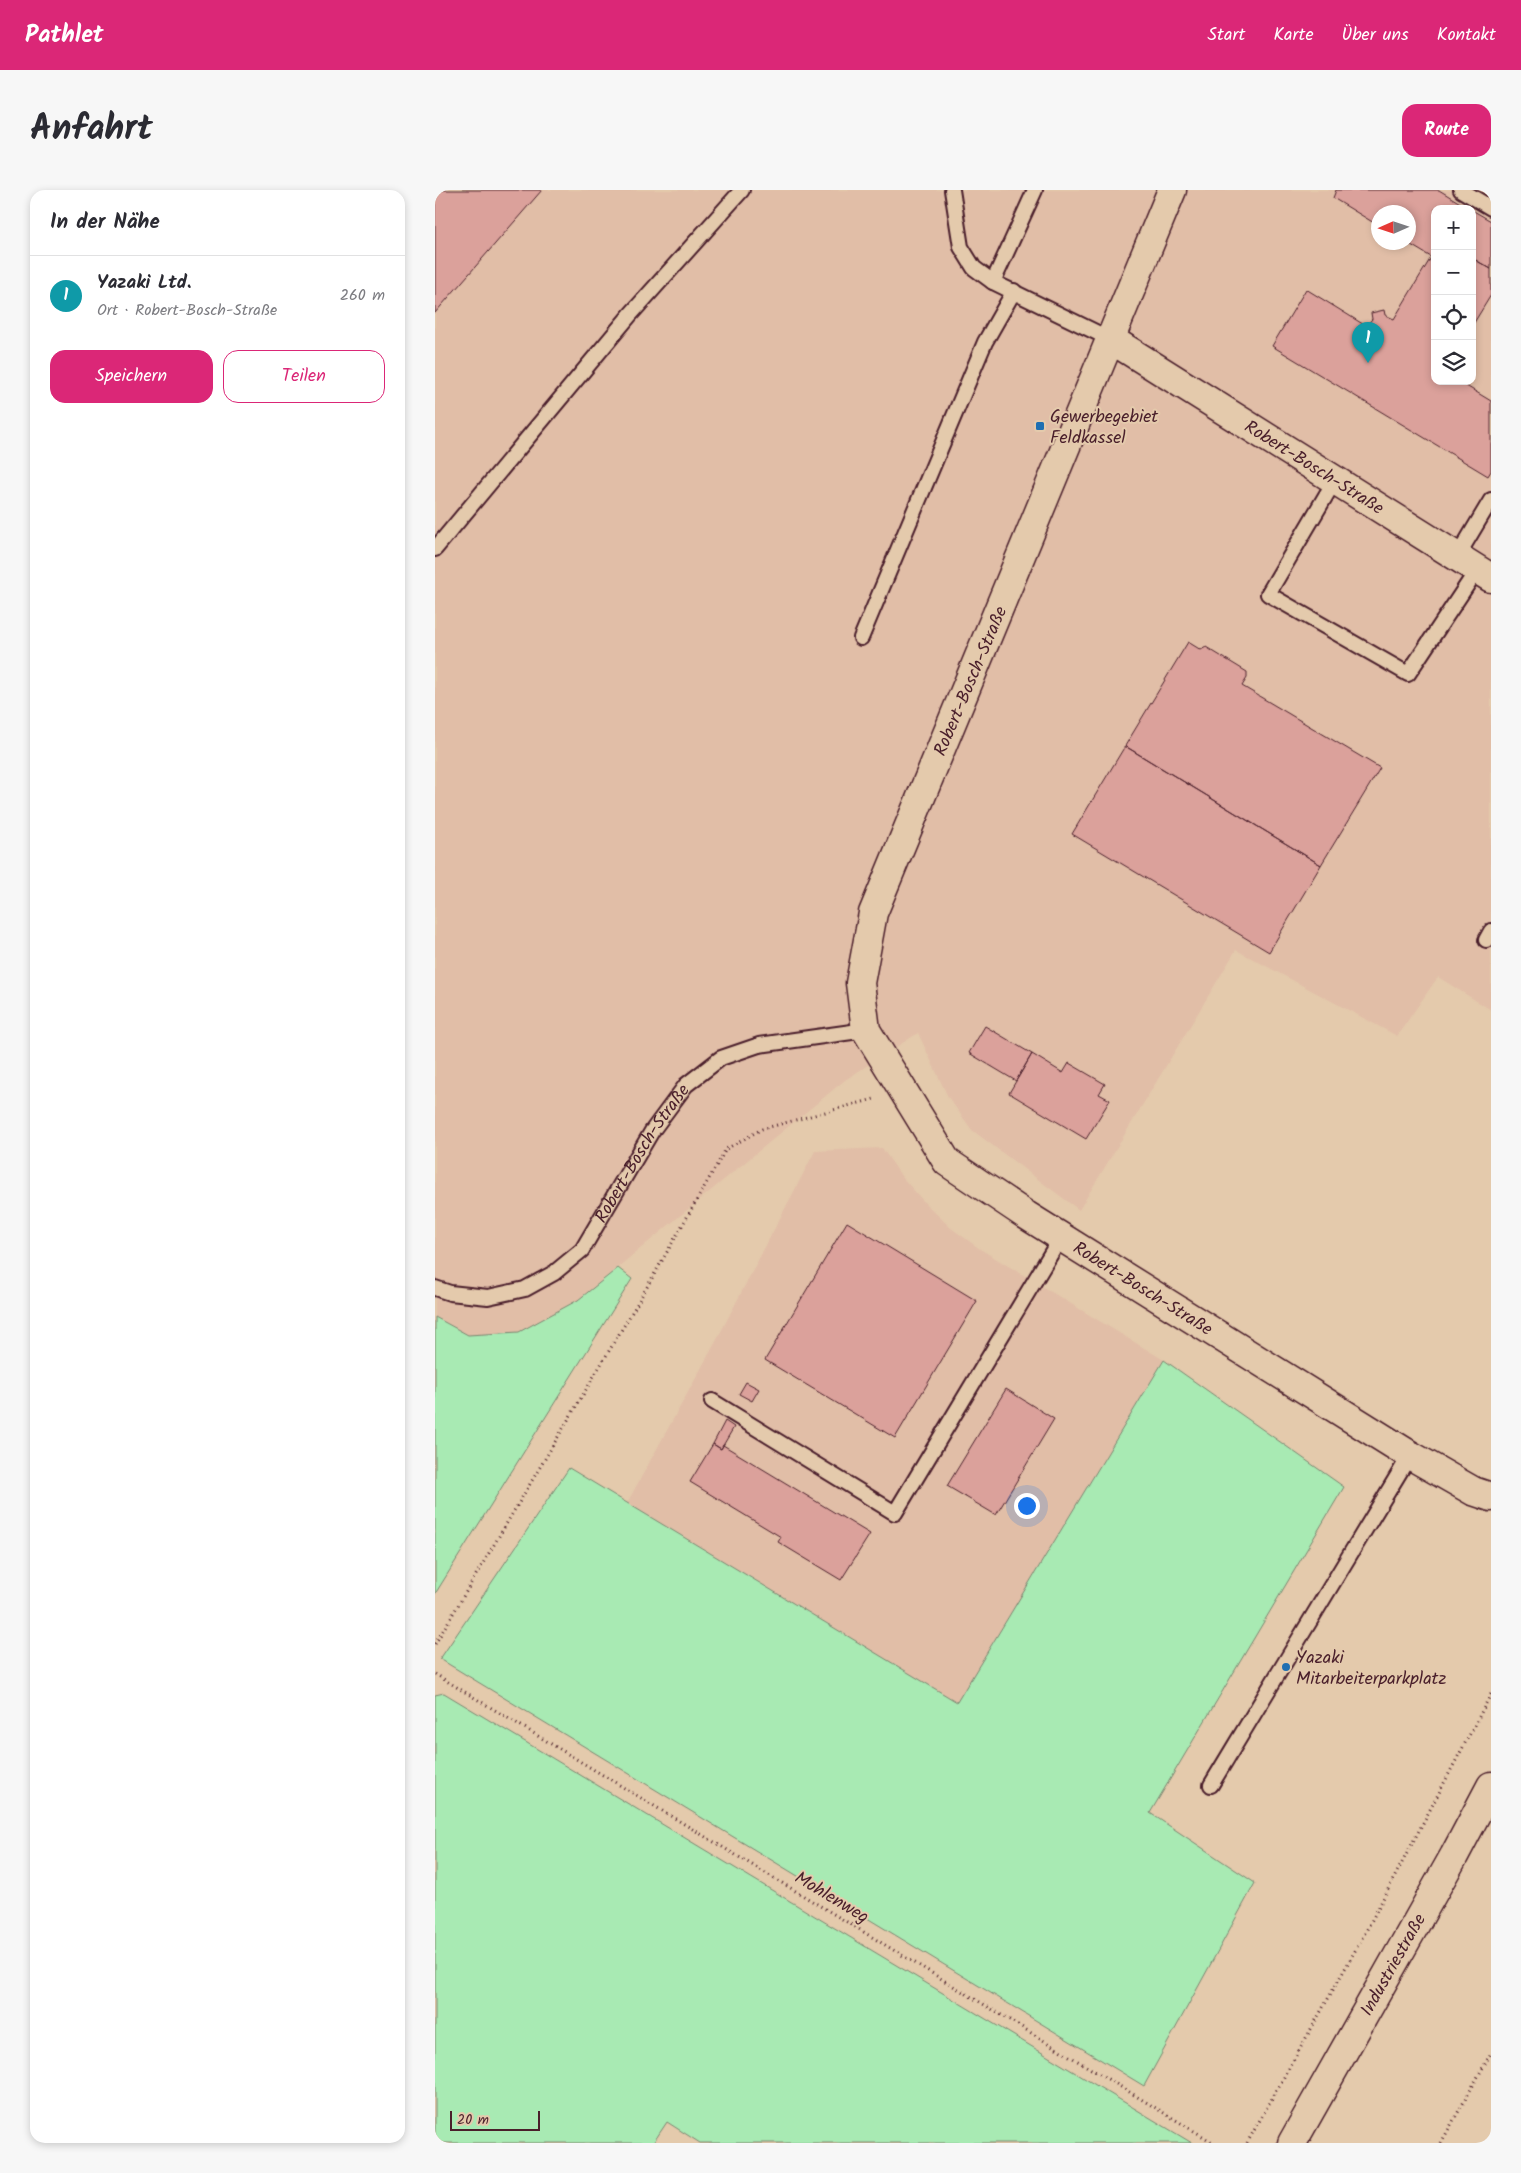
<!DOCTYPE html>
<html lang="de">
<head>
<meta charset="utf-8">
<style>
	body { margin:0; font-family:Kalam,sans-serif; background:#f7f7f7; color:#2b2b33 }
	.controls { position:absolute; right:15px; top:15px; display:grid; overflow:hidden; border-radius:10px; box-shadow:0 2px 8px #0003 }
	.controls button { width:45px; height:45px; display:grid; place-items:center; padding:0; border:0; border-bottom:1px solid #e1e1e2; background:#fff; color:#2b2b33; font:25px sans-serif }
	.compass { position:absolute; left:936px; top:15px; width:45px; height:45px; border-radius:50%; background:#fff; box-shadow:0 2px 8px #0003; rotate:267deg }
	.scale { position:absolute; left:15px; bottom:12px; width:90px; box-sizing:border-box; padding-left:5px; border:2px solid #4a1f2b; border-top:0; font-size:14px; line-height:18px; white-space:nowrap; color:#4a1f2b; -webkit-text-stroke:4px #e4caac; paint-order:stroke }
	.you { position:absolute; left:591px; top:1315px; width:18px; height:18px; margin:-12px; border:4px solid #fff; border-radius:50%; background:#1a73e8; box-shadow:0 0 0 8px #1a73e833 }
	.badge { display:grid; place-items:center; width:32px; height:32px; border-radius:50%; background:#db2777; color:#fff; font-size:16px; font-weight:700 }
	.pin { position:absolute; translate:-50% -41px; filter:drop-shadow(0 1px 2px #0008) }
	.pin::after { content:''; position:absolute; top:26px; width:18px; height:15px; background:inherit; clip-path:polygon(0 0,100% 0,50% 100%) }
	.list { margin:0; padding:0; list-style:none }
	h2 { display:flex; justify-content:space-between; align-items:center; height:65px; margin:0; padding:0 20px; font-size:21px }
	h2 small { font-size:16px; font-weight:400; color:#7c7c81 }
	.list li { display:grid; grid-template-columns:32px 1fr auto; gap:15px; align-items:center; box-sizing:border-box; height:80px; padding:0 20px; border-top:1px solid #e1e1e2 }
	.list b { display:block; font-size:19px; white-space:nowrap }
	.list p { margin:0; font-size:16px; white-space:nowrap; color:#7c7c81 }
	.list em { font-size:16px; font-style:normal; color:#7c7c81 }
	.actions { display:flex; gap:10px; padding:15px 20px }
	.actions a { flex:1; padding:11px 0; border:1px solid #db2777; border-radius:15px; text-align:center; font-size:18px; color:#db2777 }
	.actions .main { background:#db2777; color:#fff }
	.icon { flex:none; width:28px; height:28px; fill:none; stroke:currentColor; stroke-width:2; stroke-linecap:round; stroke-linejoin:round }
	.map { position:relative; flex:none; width:1056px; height:1953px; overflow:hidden; border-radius:15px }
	header { display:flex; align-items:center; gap:30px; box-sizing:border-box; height:70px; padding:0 25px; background:#db2777; color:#fff }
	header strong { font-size:24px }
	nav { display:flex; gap:28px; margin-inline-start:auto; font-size:18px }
	.intro { display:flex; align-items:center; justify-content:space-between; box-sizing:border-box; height:120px; padding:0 30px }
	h1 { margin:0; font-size:35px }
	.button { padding:12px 22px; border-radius:15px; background:#db2777; color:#fff; font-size:18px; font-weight:700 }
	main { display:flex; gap:30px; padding:0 30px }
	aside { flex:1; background:#fff; border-radius:15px; box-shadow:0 2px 8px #0003 }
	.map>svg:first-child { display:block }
	.built { fill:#e1bea7; fill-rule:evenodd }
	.green { fill:#a8eab3; stroke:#79846f }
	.building { fill:#dba19b; stroke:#4a1f2b }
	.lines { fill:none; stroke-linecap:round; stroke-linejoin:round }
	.lane-casing { stroke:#4a1f2b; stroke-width:18 }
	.street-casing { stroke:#4a1f2b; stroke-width:31 }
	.primary-casing { stroke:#4a1f2b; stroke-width:31 }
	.path { stroke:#4a1f2b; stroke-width:3; stroke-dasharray:1 4; stroke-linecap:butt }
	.lane { stroke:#e4caac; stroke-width:14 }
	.street { stroke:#e4caac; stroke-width:28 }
	.primary { stroke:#e4caac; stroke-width:28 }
	.poi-dot { fill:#1f6fb2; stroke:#e4caac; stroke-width:2 }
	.labels { text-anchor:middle; stroke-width:4; stroke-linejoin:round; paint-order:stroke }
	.poi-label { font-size:18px; fill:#4a1f2b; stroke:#e4caac; text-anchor:start }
	.street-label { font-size:18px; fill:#4a1f2b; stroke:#e4caac }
</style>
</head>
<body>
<header>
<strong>Pathlet</strong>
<nav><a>Start</a><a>Karte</a><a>Über uns</a><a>Kontakt</a></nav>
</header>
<div class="intro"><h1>Anfahrt</h1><a class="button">Route</a></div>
<main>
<aside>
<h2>In der Nähe<small></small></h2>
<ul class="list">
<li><span class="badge" style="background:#0f9aa8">1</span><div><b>Yazaki Ltd.</b><p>Ort · Robert-Bosch-Straße</p></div><em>260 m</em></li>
</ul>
<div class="actions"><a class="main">Speichern</a><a>Teilen</a></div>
</aside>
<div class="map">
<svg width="1056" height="1953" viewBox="0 0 1056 1953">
	<rect width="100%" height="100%" fill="#e4caac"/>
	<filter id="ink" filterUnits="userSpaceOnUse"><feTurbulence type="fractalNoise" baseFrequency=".02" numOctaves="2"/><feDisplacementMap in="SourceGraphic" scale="10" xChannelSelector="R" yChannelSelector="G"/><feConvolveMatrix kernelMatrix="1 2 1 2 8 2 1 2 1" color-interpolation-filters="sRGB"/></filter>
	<g filter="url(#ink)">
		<!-- built -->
		<path class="built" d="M0,0H1056V820L1003,787L962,846L801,760L644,1020L537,940L513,907L483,843L410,890L143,1110L84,1142L33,1145L0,1127ZM1000,19H1037V191H1000ZM944,22H974V52H944Z
			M447,958L467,987L490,1013L516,1038L545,1059L729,1170L522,1513L192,1313L279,1155L380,961Z"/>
		<!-- green -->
		<path class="green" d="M183,1078L197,1089L0,1404V1127L33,1145L84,1142L143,1110Z
			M729,1170L909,1297L715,1623L820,1693L709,1896L5,1469L134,1278L522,1512Z
			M9,1503L757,1953H265L232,1932L218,1953H0V1505Z"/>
		<!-- building -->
		<path class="building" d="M0,0H107L0,123Z
			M901,0H1004L1035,19H1000V61L996,67L971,52H974V22H944V36L898,8Z
			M1037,20L1056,31V79L1037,68Z
			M1000,61V191H1023L1056,211V281L1053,286L837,156L871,99L931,136L937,129L936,123L949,120L950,125L959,129Z
			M1037,68L1056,79V105L1037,136Z
			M753,452L766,460L771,457L812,482V488L807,496L945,578L886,675L690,556Z
			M690,556L886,675L834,762L637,644Z
			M550,836L597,864L581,891L534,863Z
			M597,864L628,883L634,873L670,894L664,904L675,910L651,949L574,903Z
			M412,1032L542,1111L460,1248L330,1170Z
			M311,1192L324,1199L317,1211L304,1204Z
			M571,1199L619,1229L561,1325L512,1296Z
			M290,1231L299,1237L286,1259L278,1254Z
			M278,1254L286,1259L288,1255L435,1344L406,1390L343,1352L346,1347L255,1292Z"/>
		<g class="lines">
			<defs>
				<g id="lane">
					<path d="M517,0L526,57L539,78L558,92L677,150"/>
					<path d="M1026,0L1056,18"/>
					<path d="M558,92L600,0"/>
					<path d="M900,290L833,404L973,484L1042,380"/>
					<path d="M0,359L195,125L307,0"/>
					<path d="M1022,367L1056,310"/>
					<path d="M426,448L550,152L579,101"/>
					<path d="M1051,750L1056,741"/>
					<path id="s1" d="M0,1098L15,1103L53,1107L90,1099L119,1083L147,1060L217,941L251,895L286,868L324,855L431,840"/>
					<path d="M277,1211L460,1323L626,1047"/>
					<path d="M776,1595L975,1265"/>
				</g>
				<g id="street">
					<path id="s2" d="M737,0L438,723L425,793L431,840L512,972L591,1025L975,1265L1038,1301L1056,1307"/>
					<path id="s3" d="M677,150L1056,388"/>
				</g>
				<g id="primary">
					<path id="s4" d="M857,1953L1019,1666L1056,1596"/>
				</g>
			</defs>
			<!-- lane casing -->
			<use href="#lane" class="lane-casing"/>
			<!-- street casing -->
			<use href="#street" class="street-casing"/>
			<!-- primary casing -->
			<use href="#primary" class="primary-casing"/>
			<!-- path -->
			<path class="path" d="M0,1454L212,1097L291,959L327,939L439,909
				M0,1484L779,1953
				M812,1953L930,1743L1056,1504
				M1006,1953L1056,1863"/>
			<!-- lane -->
			<use href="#lane" class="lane"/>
			<!-- street -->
			<use href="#street" class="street"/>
			<!-- primary -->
			<use href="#primary" class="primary"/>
		</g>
	</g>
	<!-- markers -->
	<g class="poi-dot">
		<rect x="600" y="231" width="10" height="10" rx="2.5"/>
		<circle cx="851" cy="1477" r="5"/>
	</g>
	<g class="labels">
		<!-- poi labels -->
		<g class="poi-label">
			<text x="615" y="232">Gewerbegebiet<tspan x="615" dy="21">Feldkassel</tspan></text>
			<text x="861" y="1473">Yazaki<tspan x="861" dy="21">Mitarbeiterparkplatz</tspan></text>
		</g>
		<!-- street labels -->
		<g class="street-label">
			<text dy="6" stroke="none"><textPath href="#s3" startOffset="239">Robert-Bosch-Straße</textPath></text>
			<text transform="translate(535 491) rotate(-67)" y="6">Robert-Bosch-Straße</text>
			<text dy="6" stroke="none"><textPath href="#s1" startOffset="275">Robert-Bosch-Straße</textPath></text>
			<text dy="6" stroke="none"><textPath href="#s2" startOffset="1289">Robert-Bosch-Straße</textPath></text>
			<text transform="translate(397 1707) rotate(31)" y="6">Mohlenweg</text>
			<text dy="6" stroke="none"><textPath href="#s4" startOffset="205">Industriestraße</textPath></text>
		</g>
	</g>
</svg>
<div class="controls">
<button>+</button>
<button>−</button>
<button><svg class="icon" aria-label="locate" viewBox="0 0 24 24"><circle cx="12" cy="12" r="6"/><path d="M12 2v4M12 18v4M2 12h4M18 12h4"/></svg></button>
<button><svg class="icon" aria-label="layers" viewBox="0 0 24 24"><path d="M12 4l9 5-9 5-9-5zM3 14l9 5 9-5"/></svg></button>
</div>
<svg class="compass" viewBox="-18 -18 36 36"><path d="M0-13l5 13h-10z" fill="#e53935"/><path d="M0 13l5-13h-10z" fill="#7c7c81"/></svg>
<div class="scale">20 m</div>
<div class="you"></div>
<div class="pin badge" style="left:933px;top:173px;background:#0f9aa8">1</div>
</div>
</main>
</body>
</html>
